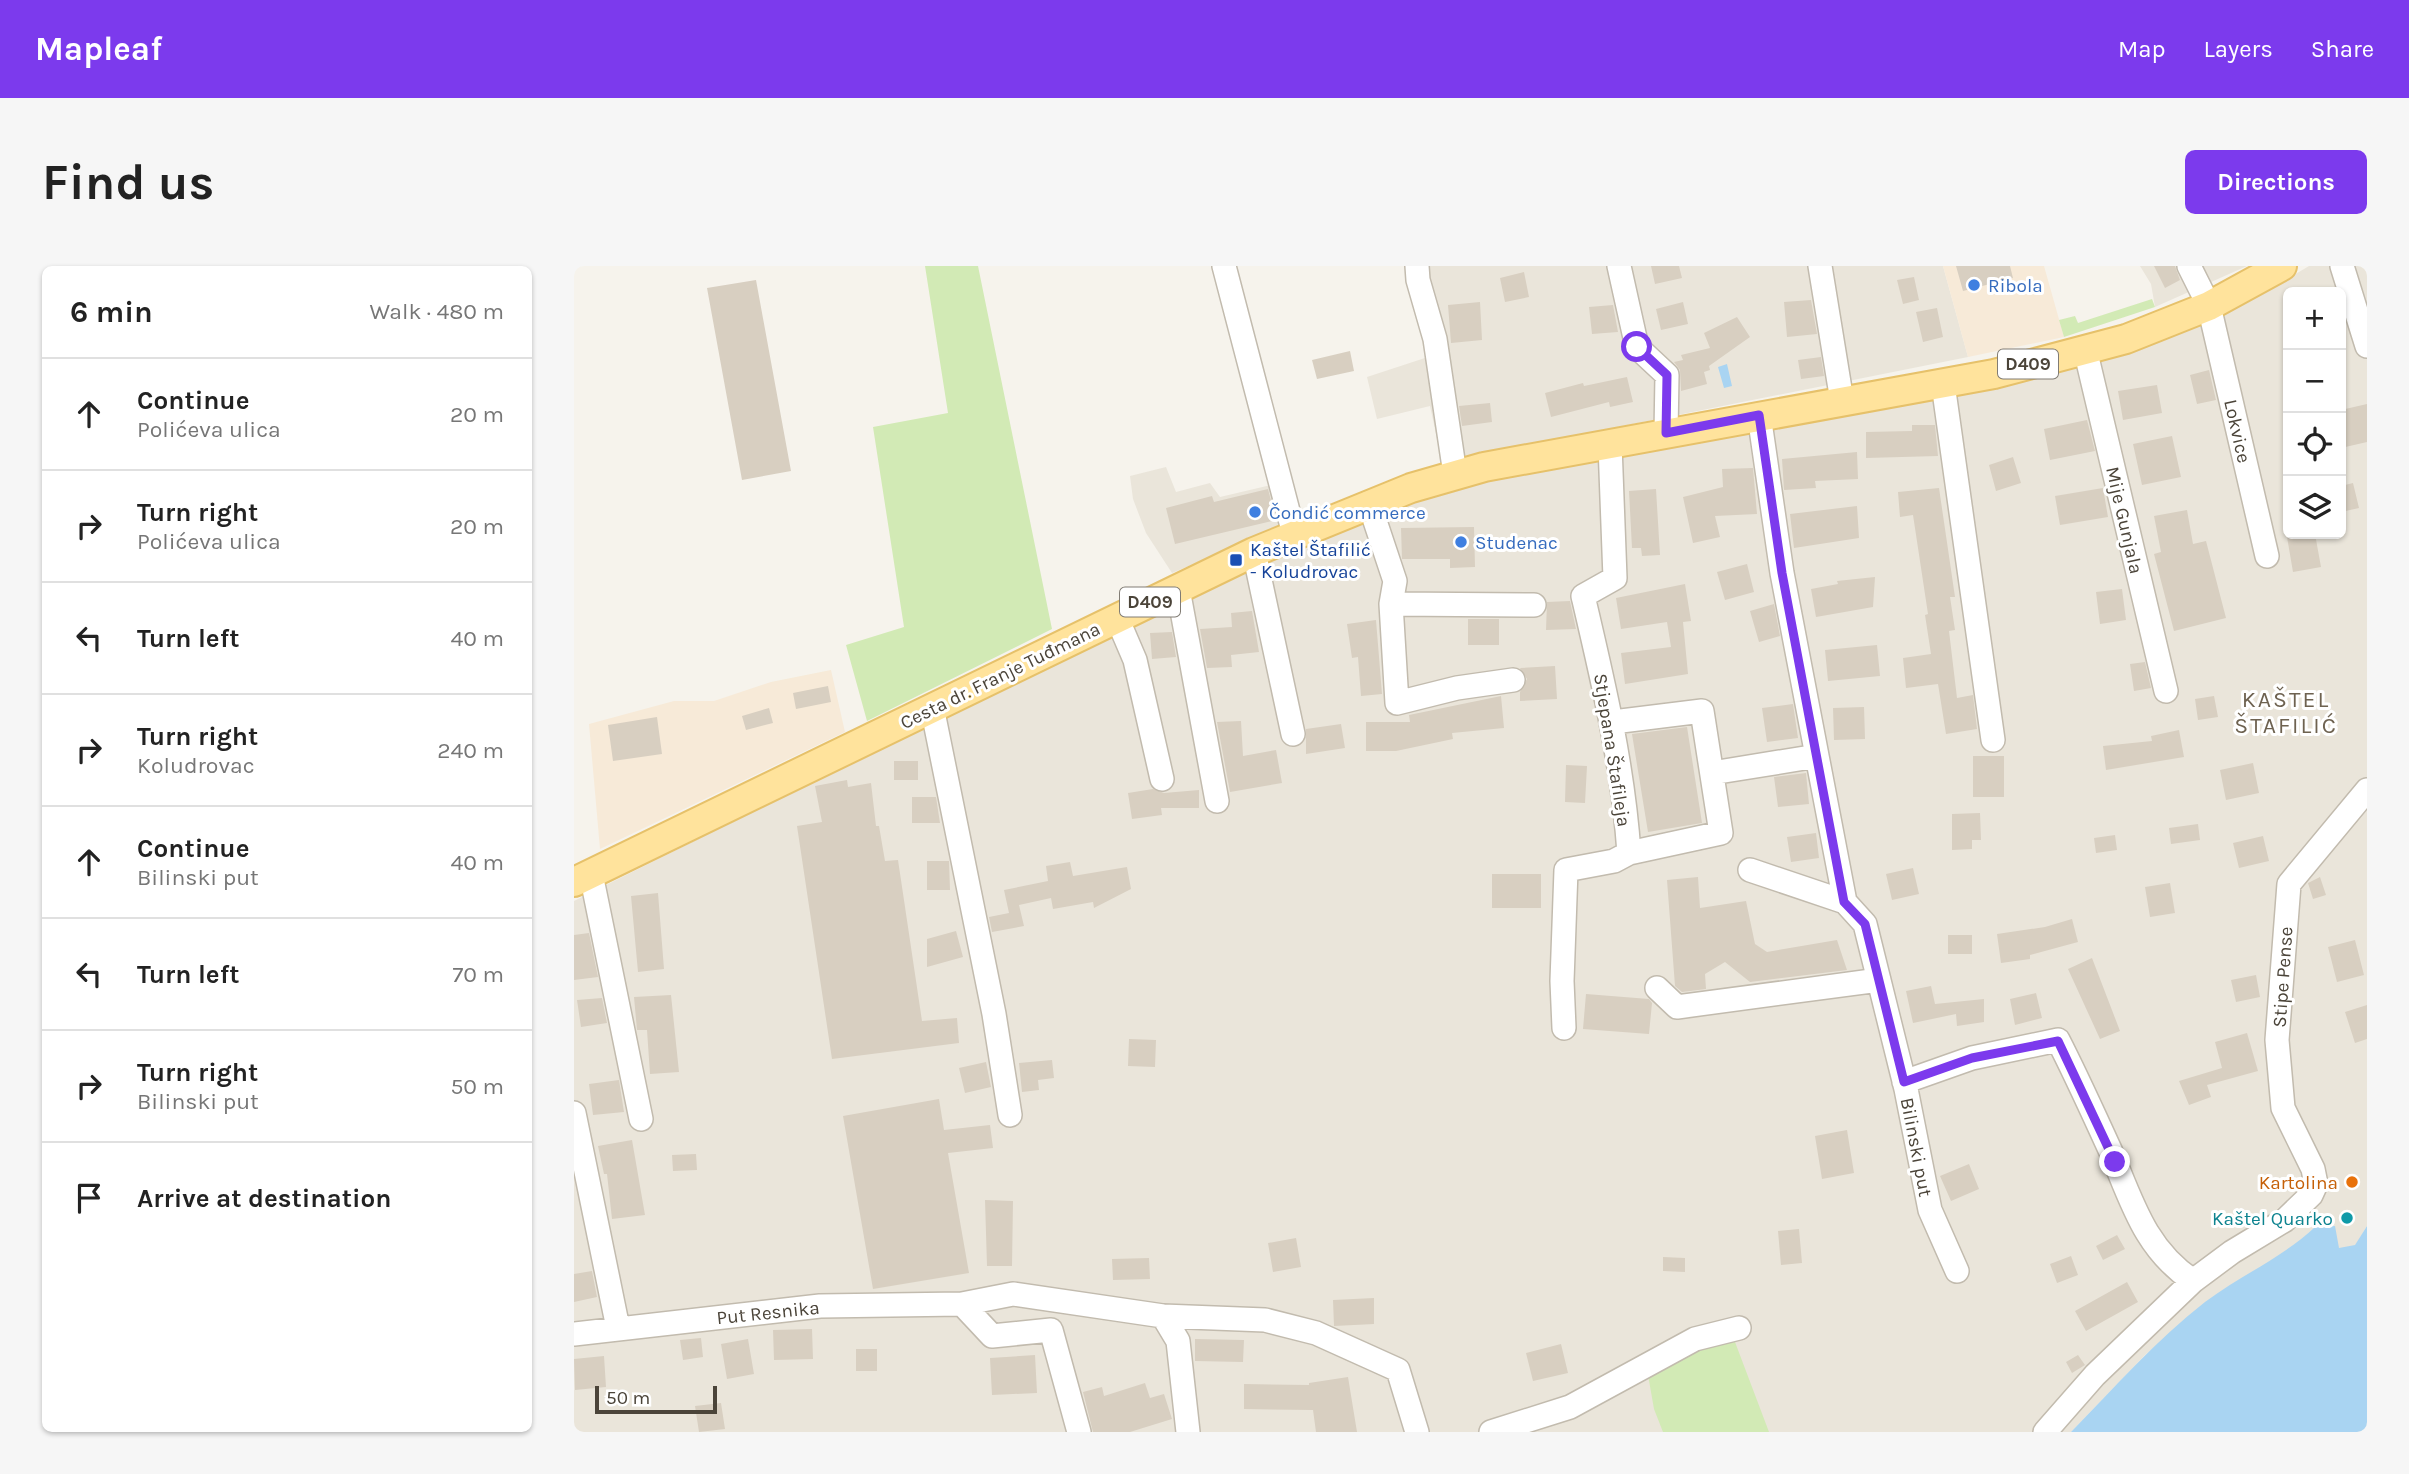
<!DOCTYPE html>
<html lang="en">
<head>
<meta charset="utf-8">
<style>
	body { margin:0; font-family:Karla,sans-serif; background:#f6f6f6; color:#222 }
	.controls { position:absolute; right:21px; top:21px; display:grid; overflow:hidden; border-radius:10px; box-shadow:0 2px 5px #0004 }
	.controls button { width:63px; height:63px; display:grid; place-items:center; padding:0; border:0; border-bottom:2px solid #e0e0e0; background:#fff; color:#222; font:35px sans-serif }
	.scale { position:absolute; left:21px; bottom:18px; width:122px; box-sizing:border-box; padding-left:7px; border:4px solid #4b4439; border-top:0; font-size:19px; line-height:24px; white-space:nowrap; color:#4b4439; -webkit-text-stroke:5px #fff; paint-order:stroke }
	.stop { position:absolute; width:21px; height:21px; margin:-16px; border:5px solid #7c3aed; border-radius:50%; background:#fff }
	.stop.end { background:#7c3aed; border-color:#fff; box-shadow:0 2px 7px #0008 }
	.list { margin:0; padding:0; list-style:none }
	h2 { display:flex; justify-content:space-between; align-items:center; height:91px; margin:0; padding:0 28px; font-size:30px }
	h2 small { font-size:23px; font-weight:400; color:#767676 }
	.list li { display:grid; grid-template-columns:46px 1fr auto; gap:21px; align-items:center; box-sizing:border-box; height:112px; padding:0 28px; border-top:2px solid #e0e0e0 }
	.list b { display:block; font-size:26px; white-space:nowrap }
	.list p { margin:0; font-size:23px; white-space:nowrap; color:#767676 }
	.list em { font-size:23px; font-style:normal; color:#767676 }
	.icon { flex:none; width:38px; height:38px; fill:none; stroke:currentColor; stroke-width:2; stroke-linecap:round; stroke-linejoin:round }
	.map { position:relative; flex:none; width:1793px; height:1166px; overflow:hidden; border-radius:10px }
	header { display:flex; align-items:center; gap:42px; box-sizing:border-box; height:98px; padding:0 35px; background:#7c3aed; color:#fff }
	header strong { font-size:33px }
	nav { display:flex; gap:38px; margin-inline-start:auto; font-size:24px }
	.intro { display:flex; align-items:center; justify-content:space-between; box-sizing:border-box; height:168px; padding:0 42px }
	h1 { margin:0; font-size:49px }
	.button { padding:18px 32px; border-radius:10px; background:#7c3aed; color:#fff; font-size:24px; font-weight:700 }
	main { display:flex; gap:42px; padding:0 42px }
	aside { flex:1; background:#fff; border-radius:10px; box-shadow:0 2px 5px #0004 }
	.map>svg:first-child { display:block }
	.residential { fill:#eae5da; fill-rule:evenodd }
	.commercial { fill:#f7ead8 }
	.green { fill:#d2eab5 }
	.water { fill:#a9d4f2 }
	.building { fill:#d8cfc1 }
	.lines { fill:none; stroke-linecap:round; stroke-linejoin:round }
	.minor-casing { stroke:#c2bbae; stroke-width:26 }
	.major-casing { stroke:#e6c16a; stroke-width:32 }
	.minor { stroke:#fff; stroke-width:23 }
	.major { stroke:#ffe39c; stroke-width:28 }
	.route { stroke:#7c3aed; stroke-width:9 }
	.shop-dot { fill:#3f7fe0; stroke:#fff; stroke-width:2.5 }
	.transit-dot { fill:#1a4fb4; stroke:#fff; stroke-width:2.5 }
	.food-dot { fill:#e8710a; stroke:#fff; stroke-width:2.5 }
	.culture-dot { fill:#0f9aa8; stroke:#fff; stroke-width:2.5 }
	.labels { text-anchor:middle; stroke-width:6; stroke-linejoin:round; paint-order:stroke }
	.shield { fill:#fff; stroke:#817c74; stroke-width:2 }
	.shield-label { font-size:18px; font-weight:bold; fill:#4b4439 }
	.shop-label { font-size:19px; fill:#366cbe; stroke:#fff; text-anchor:start }
	.street-label { font-size:19px; fill:#4b4439; stroke:#fff }
	.transit-label { font-size:19px; fill:#164399; stroke:#fff; text-anchor:start }
	.food-label { font-size:19px; fill:#c56008; stroke:#fff; text-anchor:end }
	.culture-label { font-size:19px; fill:#0d838f; stroke:#fff; text-anchor:end }
	.quarter-label { font-size:23px; letter-spacing:2px; fill:#6e6250; stroke:#fff }
</style>
</head>
<body>
<header>
<strong>Mapleaf</strong>
<nav><a>Map</a><a>Layers</a><a>Share</a></nav>
</header>
<div class="intro"><h1>Find us</h1><a class="button">Directions</a></div>
<main>
<aside>
<h2>6 min<small>Walk · 480 m</small></h2>
<ul class="list">
<li><svg class="icon" aria-label="ahead" viewBox="0 0 24 24"><path d="M12 20V5M6 11l6-6 6 6"/></svg><div><b>Continue</b><p>Polićeva ulica</p></div><em>20 m</em></li>
<li><svg class="icon" aria-label="right" viewBox="0 0 24 24"><path d="M7 20v-9h11M14 6l5 5-5 5"/></svg><div><b>Turn right</b><p>Polićeva ulica</p></div><em>20 m</em></li>
<li><svg class="icon" aria-label="left" viewBox="0 0 24 24"><path d="M17 20v-9H6M10 6l-5 5 5 5"/></svg><div><b>Turn left</b></div><em>40 m</em></li>
<li><svg class="icon" aria-label="right" viewBox="0 0 24 24"><path d="M7 20v-9h11M14 6l5 5-5 5"/></svg><div><b>Turn right</b><p>Koludrovac</p></div><em>240 m</em></li>
<li><svg class="icon" aria-label="ahead" viewBox="0 0 24 24"><path d="M12 20V5M6 11l6-6 6 6"/></svg><div><b>Continue</b><p>Bilinski put</p></div><em>40 m</em></li>
<li><svg class="icon" aria-label="left" viewBox="0 0 24 24"><path d="M17 20v-9H6M10 6l-5 5 5 5"/></svg><div><b>Turn left</b></div><em>70 m</em></li>
<li><svg class="icon" aria-label="right" viewBox="0 0 24 24"><path d="M7 20v-9h11M14 6l5 5-5 5"/></svg><div><b>Turn right</b><p>Bilinski put</p></div><em>50 m</em></li>
<li><svg class="icon" aria-label="arrive" viewBox="0 0 24 24"><path d="M6 21V4h12l-3 4 3 4H6"/></svg><div><b>Arrive at destination</b></div></li>
</ul>
</aside>
<div class="map">
<svg width="1793" height="1166" viewBox="0 0 1793 1166">
	<rect width="100%" height="100%" fill="#f6f3ec"/>
	<!-- residential -->
	<path class="residential" d="M835,0H1369L1394,91L868,196L856,140L803,153L793,111L854,91Z
		M1566,0H1673L1581,41L1577,18Z
		M1735,0H1793V960L1781,980L1764,983L1741,961L1716,984L1632,1036L1571,1089L1497,1166H0V635L736,268L868,222L1568,79L1693,25ZM1714,26H1767V268H1714Z
		M592,201L602,226L636,217L646,231L701,218L712,259L598,307L572,267L559,233L556,210Z"/>
	<!-- commercial -->
	<path class="commercial" d="M1369,0H1470L1490,71L1394,91Z
		M257,404L271,466L26,583L15,458L100,435H140L197,416Z"/>
	<!-- green -->
	<path class="green" d="M351,0H404L478,363L293,455L272,379L330,361L299,161L374,147Z
		M1578,33L1581,41L1490,71L1485,54L1501,50L1504,57Z
		M1161,1076L1195,1166H1089L1080,1143L1074,1109L1132,1081Z"/>
	<!-- water -->
	<path class="water" d="M1153,98L1158,120L1150,122L1144,101Z
		M1761,960L1765,982L1781,979L1793,960V1166H1497C1540,1122 1582,1074 1631,1036C1667,1009 1708,992 1741,961Z"/>
	<!-- building -->
	<path class="building" d="M1077,0H1105L1108,12L1081,18Z
		M1382,0H1436L1439,12L1389,25Z
		M1580,0H1601L1606,14L1591,22Z
		M950,6L955,31L931,36L926,12Z
		M1340,11L1345,34L1329,38L1323,14Z
		M182,14L217,205L168,214L133,22Z
		M1237,34L1243,68L1213,71L1210,36Z
		M906,36L908,74L877,77L874,39Z
		M1109,36L1114,58L1087,64L1082,43Z
		M1039,39L1044,66L1018,68L1015,41Z
		M1363,42L1369,71L1349,76L1342,46Z
		M1163,51L1176,71L1135,100L1136,104L1130,106L1133,118L1107,125L1106,104L1100,96L1109,94L1107,89L1136,82L1130,67Z
		M776,85L780,105L743,113L738,94Z
		M1247,91L1250,110L1227,113L1224,94Z
		M1635,104L1642,134L1623,138L1616,109Z
		M1053,111L1059,136L1036,141L1035,136L977,151L971,127L1009,117L1010,120Z
		M1583,119L1588,147L1549,154L1544,125Z
		M916,137L918,156L888,160L885,140Z
		M1793,138V176L1767,182V144Z
		M1513,154L1521,185L1476,194L1470,163Z
		M1338,159H1361L1364,190L1292,192V166L1338,165Z
		M1598,170L1607,211L1568,219L1559,178Z
		M1283,186L1284,213L1241,215L1242,222L1210,224L1208,193Z
		M1439,191L1447,217L1422,225L1415,199Z
		M1179,202L1183,248L1141,250L1146,271L1119,277L1109,231L1149,221L1148,203Z
		M1779,217L1785,242L1767,246V220Z
		M1365,222L1381,331H1376L1381,364L1375,365L1383,432L1399,429L1403,463L1372,468L1364,418L1332,422L1329,392L1357,388L1351,349L1354,348L1339,249L1326,251L1324,226Z
		M1529,222L1534,251L1486,259L1481,230Z
		M694,223L702,254L601,278L592,242L638,230L640,236Z
		M1082,223L1086,289L1068,290L1067,282H1058L1055,225Z
		M1283,240L1285,272L1220,282L1216,248Z
		M1613,244L1619,278L1632,275L1652,352L1600,365L1580,288L1587,286L1580,250Z
		M900,261L901,301L876,302V293H828L827,262Z
		M1741,268L1747,301L1719,306L1713,271Z
		M1173,298L1180,326L1151,334L1143,306Z
		M1301,311L1299,341L1242,351L1237,323L1264,318L1263,315Z
		M1111,318L1117,355L1109,356L1114,408L1051,418L1047,387L1097,381L1093,356L1047,363L1042,332Z
		M1548,323L1552,354L1526,358L1522,326Z
		M996,335L1002,363L972,364L973,336Z
		M1200,338L1206,370L1185,376L1176,345Z
		M678,345L685,386L657,389L658,401L633,402L626,363L658,361L657,347Z
		M894,353H925V379H894Z
		M802,354L808,428L787,430L784,391L778,392L773,358Z
		M598,366L602,391L578,393L576,367Z
		M1303,379L1306,410L1254,415L1251,384Z
		M1571,396L1577,422L1560,425L1556,398Z
		M981,400L983,433L946,435V426L953,413L946,402Z
		M254,420L257,436L222,443L219,427Z
		M927,430L930,462L878,467L879,473L822,485H792V456H836L835,449Z
		M1640,430L1644,451L1624,454L1621,433Z
		M1219,438L1224,472L1193,476L1188,442Z
		M1290,441L1291,473L1260,474L1259,442Z
		M195,442L199,457L172,464L168,450Z
		M83,451L88,488L39,495L34,459Z
		M667,455L669,490L702,484L708,517L656,526L643,456Z
		M767,458L771,482L732,488V463Z
		M1113,461L1128,557L1074,566L1058,468Z
		M1605,464L1610,491L1532,504L1529,480L1578,475L1577,470Z
		M1399,490H1430V531H1399Z
		M320,495H344V514H320Z
		M1679,497L1685,527L1652,534L1646,504Z
		M992,499L1013,500L1011,537L991,536Z
		M1232,507L1235,538L1204,541L1200,511Z
		M273,514L274,521L297,517L302,560H305L311,595L324,594L348,755L383,752L385,777L258,793L223,560L248,556L241,520Z
		M579,523L590,527L625,524V542H587L588,549L558,553L554,527Z
		M338,531H362L366,557H338Z
		M1406,547L1407,574H1398V583L1378,584V548Z
		M1624,558L1626,574L1597,578L1595,562Z
		M1242,567L1245,592L1217,596L1213,571Z
		M1541,569L1543,584L1522,587L1520,572Z
		M1689,570L1695,595L1665,602L1659,577Z
		M353,595H375L376,624H353Z
		M496,596L499,610L553,601L557,623L520,642L519,636L479,643L477,632L445,639L450,660L418,666L415,651L435,647L430,624L474,615L472,600Z
		M1339,602L1345,628L1318,634L1312,608Z
		M918,608H967V642H918Z
		M1124,611L1126,642L1172,635L1181,678L1193,686L1263,674L1273,704L1176,716L1151,696L1131,708L1132,723L1108,726L1101,720L1093,614Z
		M1746,611L1752,629L1739,633L1734,617Z
		M1596,617L1601,647L1576,651L1571,621Z
		M84,627L90,703L64,706L57,630Z
		M1498,653L1504,676L1456,689V693L1427,697L1423,668L1471,661Z
		M382,665L389,691L353,701V673Z
		M15,667L24,711L0,714V669Z
		M1374,669H1398V688H1374Z
		M1781,674L1790,709L1763,716L1754,681Z
		M1518,692L1546,765L1526,773L1494,703Z
		M1682,709L1686,731L1662,736L1657,714Z
		M1357,720L1361,738L1410,733V756L1383,760L1382,748L1339,757L1332,725Z
		M1462,727L1468,752L1441,759L1436,733Z
		M1012,728L1075,733L1078,737L1075,768L1009,763Z
		M97,729L105,806L76,808L73,764H63L60,731Z
		M28,732L33,757L7,761L3,734Z
		M1793,739V773L1781,777L1771,746Z
		M1673,767L1684,805L1633,819L1637,831L1615,839L1605,815L1648,802L1641,776Z
		M555,773L582,774L581,801L554,800Z
		M478,794L480,812L464,814L465,824L448,826L445,797Z
		M412,796L417,821L391,827L385,802Z
		M45,814L50,846L19,849L15,818Z
		M365,833L370,864L416,859L419,882L374,887L395,1007L299,1023L269,850Z
		M1273,864L1280,907L1248,913L1241,870Z
		M58,874L71,949L38,953L33,908H30L24,880Z
		M122,888L123,904L99,905L98,889Z
		M1395,898L1405,923L1377,935L1366,910Z
		M411,934L439,935L438,1000H413Z
		M1225,963L1228,997L1207,999L1204,965Z
		M1543,969L1551,983L1529,994L1522,980Z
		M722,972L727,1001L699,1006L694,977Z
		M1497,990L1504,1009L1483,1017L1476,998Z
		M1089,991L1111,992V1006L1089,1005Z
		M575,992L576,1013L539,1014L538,993Z
		M18,1005L23,1031L0,1036V1008Z
		M1553,1016L1564,1036L1512,1065L1501,1045Z
		M800,1032V1058L760,1060L759,1034Z
		M238,1063L239,1093L200,1094L199,1064Z
		M127,1072L129,1091L109,1094L106,1074Z
		M174,1073L180,1108L153,1113L147,1078Z
		M621,1073L670,1074L669,1096L621,1095Z
		M987,1078L994,1107L959,1115L952,1087Z
		M282,1083H303V1105H282Z
		M461,1089L463,1127L418,1129L416,1092Z
		M1504,1089L1511,1099L1498,1107L1492,1096Z
		M30,1090L32,1121L1,1124L0,1093Z
		M774,1111L783,1166H742L739,1144L670,1143V1118L735,1119V1117Z
		M571,1117L576,1132L590,1128L598,1153L556,1166H519L509,1126L528,1121L530,1130Z
		M147,1137L151,1163L125,1166L121,1140Z"/>
	<g class="lines">
		<defs>
			<path id="minor" d="M650,0L720,268
				M843,0L844,14L861,73L881,208
				M1045,0L1063,81L1093,109L1092,167
				M1246,0L1268,135
				M1615,0L1635,40L1693,290
				M1768,0L1793,80
				M1511,83L1592,425
				M1369,118L1419,474
				M1185,149L1208,307L1271,636L1291,658L1332,823L1356,944L1383,1005
				M795,237L821,315L817,338L823,437L883,422L939,414
				M680,286L719,468
				M604,323L643,535
				M817,338L960,339
				M543,352L561,394L588,513
				M358,441L420,748L436,849
				M1039,456L1128,445L1147,567L1055,587
				M1138,507L1243,490
				M1176,604L1271,636
				M17,608L67,853
				M1083,722L1103,741L1305,714
				M990,762L988,715L992,604L1040,595L1055,587C1049,499 1029,415 1009,330L1041,312L1036,179
				M1330,816L1398,792L1484,774C1503,811 1520,849 1537,886C1558,936 1571,983 1619,1015
				M0,847L44,1062
				M388,1038L418,1070L477,1064L505,1166
				M589,1050L604,1075L614,1166
				M0,1068L246,1040L388,1038L439,1028L589,1050L691,1054L742,1067L824,1104L843,1166
				M917,1166L996,1141L1121,1073L1165,1062
				M1471,1166L1521,1109L1619,1015L1658,986L1711,954L1737,929L1742,918L1739,903L1709,842L1703,774L1715,618L1793,524"/>
			<path id="major" d="M0,616L680,286L837,222L910,201L1420,108L1552,73L1635,40L1708,0"/>
		</defs>
		<!-- minor casing -->
		<use href="#minor" class="minor-casing"/>
		<!-- major casing -->
		<use href="#major" class="major-casing"/>
		<!-- minor -->
		<use href="#minor" class="minor"/>
		<!-- major -->
		<use href="#major" class="major"/>
	</g>
	<g class="lines">
		<!-- route -->
		<path class="route" d="M1063,81L1093,109L1092,167L1185,149L1208,307L1270,636L1291,658L1330,816L1398,792L1484,775L1541,896"/>
	</g>
	<!-- markers -->
	<g class="shop-dot">
		<circle cx="1400" cy="19" r="7"/>
		<circle cx="681" cy="246" r="7"/>
		<circle cx="887" cy="276" r="7"/>
	</g>
	<rect class="transit-dot" x="655" y="287" width="14" height="14" rx="3.5"/>
	<circle class="food-dot" cx="1778" cy="916" r="7"/>
	<circle class="culture-dot" cx="1773" cy="952" r="7"/>
	<g class="labels">
		<!-- shield labels -->
		<g class="shield">
			<rect x="1424" y="83.5" width="60" height="29" rx="5"/>
			<rect x="546" y="321.5" width="60" height="29" rx="5"/>
		</g>
		<g class="shield-label">
			<text x="1454" y="104">D409</text>
			<text x="576" y="342">D409</text>
		</g>
		<!-- shop labels -->
		<g class="shop-label">
			<text x="1414" y="26">Ribola</text>
			<text x="695" y="253">Čondić commerce</text>
			<text x="901" y="283">Studenac</text>
		</g>
		<!-- street labels -->
		<g class="street-label">
			<text transform="translate(1664 165) rotate(77)" y="7">Lokvice</text>
			<text transform="translate(1551 254) rotate(77)" y="7">Mije Gunjala</text>
			<text transform="translate(426 409) rotate(-26)" y="7">Cesta dr. Franje Tuđmana</text>
			<text transform="translate(1039 484) rotate(81)" y="7">Stjepana Štafileja</text>
			<text transform="translate(1708 711) rotate(-86)" y="7">Stipe Pense</text>
			<text transform="translate(1343 881) rotate(79)" y="7">Bilinski put</text>
			<text transform="translate(194 1046) rotate(-6)" y="7">Put Resnika</text>
		</g>
		<!-- transit labels -->
		<g class="transit-label">
			<text x="676" y="290">Kaštel Štafilić<tspan x="676" dy="22">- Koludrovac</tspan></text>
		</g>
		<!-- food labels -->
		<g class="food-label">
			<text x="1764" y="923">Kartolina</text>
		</g>
		<!-- culture labels -->
		<g class="culture-label">
			<text x="1759" y="959">Kaštel Quarko</text>
		</g>
		<!-- quarter labels -->
		<g class="quarter-label">
			<text x="1712" y="441">KAŠTEL<tspan x="1712" dy="26">ŠTAFILIĆ</tspan></text>
		</g>
	</g>
</svg>
<div class="controls">
<button>+</button>
<button>−</button>
<button><svg class="icon" aria-label="locate" viewBox="0 0 24 24"><circle cx="12" cy="12" r="6"/><path d="M12 2v4M12 18v4M2 12h4M18 12h4"/></svg></button>
<button><svg class="icon" aria-label="layers" viewBox="0 0 24 24"><path d="M12 4l9 5-9 5-9-5zM3 14l9 5 9-5"/></svg></button>
</div>
<div class="scale">50 m</div>
<div class="stop" style="left:1063px;top:81px"></div>
<div class="stop end" style="left:1541px;top:896px"></div>
</div>
</main>
</body>
</html>
